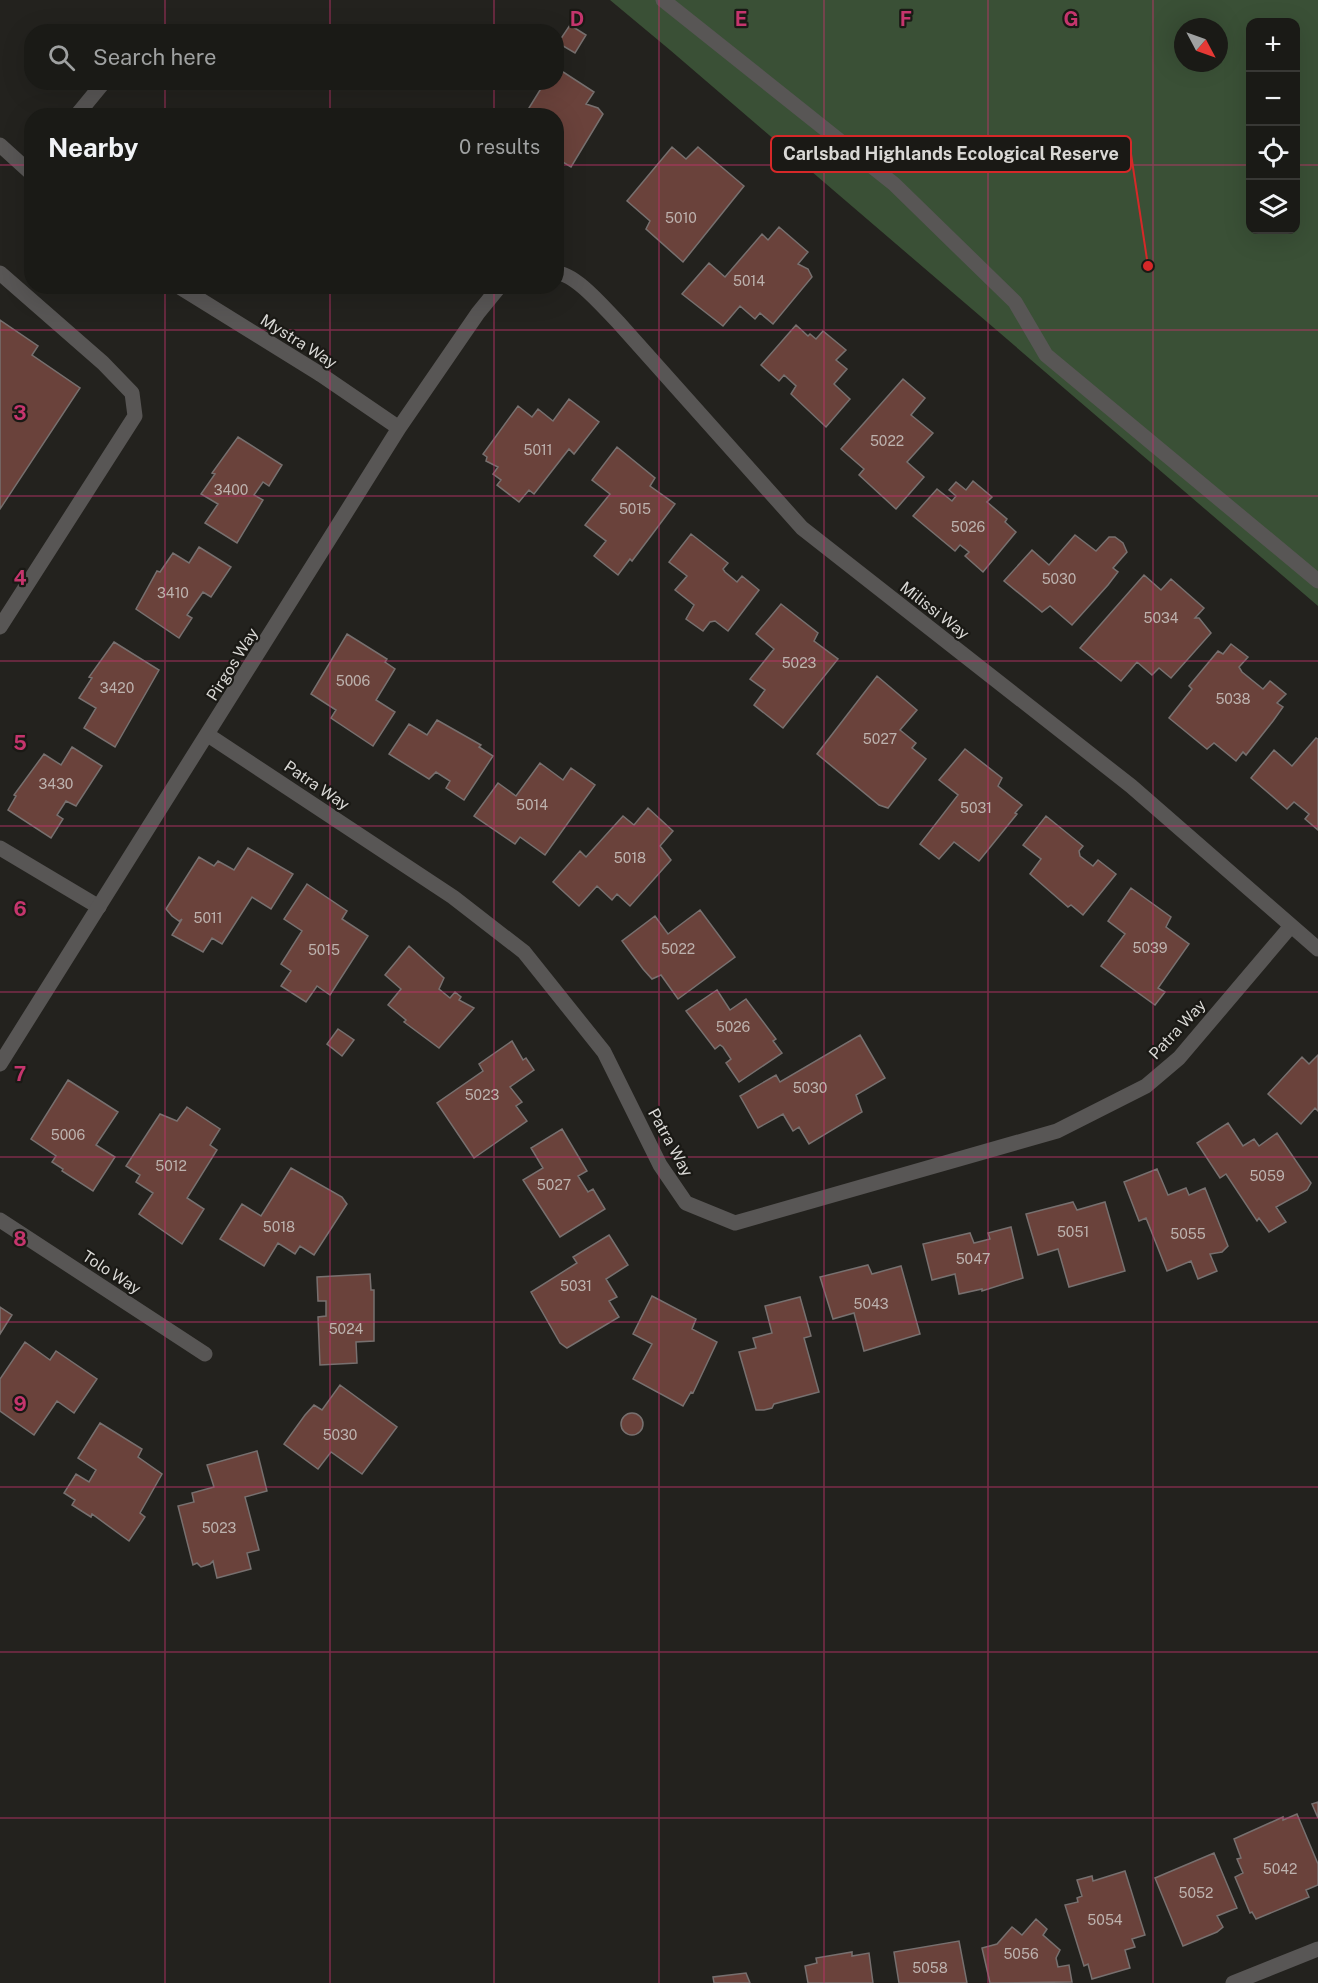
<!DOCTYPE html>
<html lang="en">
<head>
<meta charset="utf-8">
<style>
	body { margin:0; font-family:"Public Sans",sans-serif; background:#272723; color:#f1f3f6 }
	.controls { position:absolute; right:18px; top:18px; display:grid; overflow:hidden; border-radius:12px; box-shadow:0 6px 24px #0002 }
	.controls button { width:54px; height:54px; display:grid; place-items:center; padding:0; border:0; border-bottom:2px solid #383835; background:#1a1a16; color:#f1f3f6; font:30px sans-serif }
	.compass { position:absolute; left:1174px; top:18px; width:54px; height:54px; border-radius:50%; background:#1a1a16; box-shadow:0 6px 24px #0002; rotate:131deg }
	.list { margin:0; padding:0; list-style:none }
	h2 { display:flex; justify-content:space-between; align-items:center; height:78px; margin:0; padding:0 24px; font-size:26px }
	h2 small { font-size:20px; font-weight:400; color:#9fa1a1 }
	.icon { flex:none; width:33px; height:33px; fill:none; stroke:currentColor; stroke-width:2; stroke-linecap:round; stroke-linejoin:round }
	.map { position:relative; flex:none; width:1318px; height:1983px; overflow:hidden }
	.search { position:absolute; background:#1a1a16; box-shadow:0 6px 24px #0002; left:24px; top:24px; width:540px; height:66px; display:flex; align-items:center; gap:15px; box-sizing:border-box; padding:0 21px; border-radius:24px; color:#9fa1a1; font-size:22px }
	.panel { position:absolute; background:#1a1a16; box-shadow:0 6px 24px #0002; left:24px; top:108px; width:540px; height:186px; border-radius:24px }
	.map>svg:first-child { display:block }
	.green { fill:#3a5036; fill-rule:evenodd }
	.building { fill:#6a423b; stroke:#77706f; stroke-width:1.5 }
	.lines { fill:none; stroke-linecap:round; stroke-linejoin:round }
	.service { stroke:#585655; stroke-width:15 }
	.minor { stroke:#585655; stroke-width:15 }
	.tertiary { stroke:#585655; stroke-width:15 }
	.grid { fill:none; stroke:#c5356d; stroke-width:1.5; stroke-opacity:0.55 }
	.labels { text-anchor:middle; stroke-width:4.5; stroke-linejoin:round; paint-order:stroke }
	.number-label { font-size:14px; fill:#bdb2ae }
	.street-label { font-size:16px; fill:#d9d8d5; stroke:#1a1915 }
	.grid-label { font-size:20px; text-anchor:middle; font-weight:bold; fill:#c5356d; stroke:#1a1915; stroke-width:4.5; stroke-linejoin:round; paint-order:stroke }
	.leader { fill:none; stroke:#d62828; stroke-width:2 }
	.callout-dot { fill:#d62828; stroke:#1a1915; stroke-width:2 }
	.callout { fill:#1a1915; stroke:#d62828; stroke-width:2 }
	.callout-label { font-size:18px; text-anchor:middle; font-weight:bold; fill:#d9d8d5 }
</style>
</head>
<body>
<div class="map">
<svg width="1318" height="1983" viewBox="0 0 1318 1983">
	<rect width="100%" height="100%" fill="#23221e"/>
	<!-- green -->
	<path class="green" d="M610,0H1318V606L670,50ZM1250,22H1296V230H1250ZM1183,27H1219V63H1183Z"/>
	<!-- building -->
	<path class="building" d="M570,25L586,35L575,53L558,43Z
		M557,68L594,92L586,104L598,108L603,114L571,167L556,158V116H524L545,82H556Z
		M672,147L686,159L698,147L744,186L683,262L646,229L650,221L627,201Z
		M779,227L808,252L798,264L808,269L812,277L773,324L760,313L755,319L740,306L723,326L682,294L709,263L725,277L762,234L768,240Z
		M0,320L38,346L32,355L80,388L0,509Z
		M796,325L808,336L810,334L816,339L823,331L846,350L836,360L847,369L834,384L850,399L826,427L791,394L796,386L784,375L779,381L761,365Z
		M903,379L925,398L911,415L933,433L907,462L924,477L896,509L859,475L864,469L841,449Z
		M569,399L599,422L574,454L569,449L534,494L529,490L519,502L497,485L501,480L493,474L498,467L486,461L487,457L483,454L518,406L532,417L538,409L553,421Z
		M238,437L282,465L269,486L263,482L254,495L263,500L237,543L205,523L218,504L201,494L215,474L212,473Z
		M617,447L655,478L650,486L675,504L632,561L630,559L618,575L594,556L606,541L585,525L610,494L592,480Z
		M973,481L992,497L987,502L1007,519L1005,522L1016,532L983,572L965,556L969,552L960,545L955,551L913,516L937,489L952,501L956,496L949,490L956,482L966,490Z
		M691,534L728,563L723,569L725,572L737,582L742,576L759,590L728,631L715,621L710,622L703,631L686,619L694,605L675,590L687,576L669,562Z
		M1075,535L1096,551L1109,537H1115L1123,543L1127,552L1113,568L1118,572L1108,585L1072,625L1050,606L1042,612L1004,581L1032,550L1049,565Z
		M199,547L231,567L211,597L203,592L196,602L187,615L192,618L179,638L136,609L157,571L160,572L173,553L189,563Z
		M1144,575L1161,590L1171,579L1204,608L1195,618H1199L1211,633L1171,678L1159,668L1152,675L1137,662L1121,681L1080,648Z
		M781,604L818,633L814,641L838,659L783,728L754,705L765,690L750,679L774,649L756,634Z
		M347,634L387,659L385,662L395,669L376,700L395,712L373,746L331,718L336,710L311,694Z
		M114,642L159,670L115,747L84,728L96,708L79,698L92,678L89,677Z
		M1231,644L1248,657L1239,667L1242,672L1263,689L1270,681L1286,694L1277,703L1283,707L1273,721L1246,755L1243,752L1236,761L1214,743L1207,749L1169,718L1192,689L1189,686L1218,651L1223,654Z
		M877,676L917,710L900,730L916,743L912,748L926,759L888,808L879,805L817,754Z
		M437,720L481,745L479,747L493,756L464,800L446,788L450,781L436,772L429,779L389,754L409,724L427,735Z
		M1316,738L1318,739V830L1305,819L1309,814L1294,802L1287,809L1251,778L1274,750L1292,766Z
		M72,747L102,766L76,806L66,801L57,815L63,819L51,838L8,810L16,796L14,795L44,754L61,765Z
		M965,749L1002,778L998,786L1022,805L1015,813L1017,814L979,861L954,842L939,859L920,844L958,795L939,780Z
		M540,763L563,780L571,768L595,785L545,855L520,837L515,844L474,816L498,783L516,796Z
		M648,808L673,831L660,846L671,860L630,906L617,894L612,900L597,886L579,906L553,882L580,851L586,857L623,816L634,825Z
		M1046,816L1083,846L1079,851L1080,856L1093,866L1098,860L1116,874L1083,915L1071,905L1068,907L1030,874L1041,859L1023,845Z
		M248,848L293,874L271,909L252,897L222,944L212,938L203,952L172,935L182,919L179,921L172,916L166,909L199,857L214,866L218,861L234,870Z
		M307,884L347,911L342,919L368,936L330,995L317,986L306,1002L281,986L291,971L281,964L302,931L284,919Z
		M1131,888L1171,917L1166,927L1189,944L1158,988L1165,992L1155,1005L1101,966L1125,934L1108,921Z
		M700,910L735,957L678,999L661,975L652,979L643,969L622,941L655,916L668,934Z
		M409,946L444,978L439,989L450,998L455,992L461,997L459,1000L474,1008L439,1048L404,1022L406,1020L388,1005L401,989L385,975Z
		M717,990L730,1010L746,999L776,1039L773,1041L782,1053L739,1082L726,1063L731,1059L723,1047L720,1045L715,1049L686,1011Z
		M338,1029L354,1040L342,1056L327,1044Z
		M860,1035L885,1078L856,1095L862,1112L809,1144L799,1127L793,1131L783,1114L758,1128L740,1096L776,1075L780,1082Z
		M512,1041L523,1060L526,1058L534,1070L510,1087L522,1102L516,1106L527,1121L474,1158L437,1103L483,1071L479,1064Z
		M1318,1055V1111L1315,1108L1301,1124L1268,1094L1302,1057L1309,1064Z
		M68,1080L118,1112L96,1145L115,1157L93,1191L62,1171L63,1169L52,1162L56,1156L31,1139Z
		M187,1107L220,1129L210,1145L217,1150L187,1198L204,1209L182,1244L139,1214L153,1193L136,1182L140,1175L126,1166L160,1114L177,1121Z
		M1228,1123L1243,1146L1254,1139L1259,1146L1277,1133L1311,1183L1307,1190L1276,1207L1286,1222L1269,1232L1259,1218L1257,1221L1226,1174L1220,1178L1197,1143Z
		M562,1129L587,1171L578,1176L588,1192L593,1189L605,1209L560,1237L523,1180L543,1168L531,1148Z
		M291,1168L342,1197L347,1204L314,1255L300,1246L295,1254L278,1243L264,1266L220,1239L242,1204L261,1216Z
		M1157,1169L1168,1195L1186,1188L1189,1195L1205,1188L1228,1246L1222,1252L1210,1254L1217,1271L1198,1279L1191,1261L1167,1271L1146,1218L1139,1221L1124,1182Z
		M1073,1202L1077,1210L1105,1202L1125,1271L1069,1287L1058,1249L1038,1255L1026,1214Z
		M1011,1227L1023,1278L982,1291V1289L959,1294L955,1274L932,1280L923,1244L970,1233L974,1243L990,1239L988,1233Z
		M609,1235L628,1265L606,1279L617,1297L609,1301L619,1317L567,1348L560,1343L531,1292L577,1263L573,1257Z
		M868,1265L872,1274L901,1266L920,1334L864,1351L854,1313L833,1319L820,1277Z
		M370,1274L371,1290H374V1341L356,1342L357,1363L320,1365L318,1317L326,1316V1301H318L317,1277Z
		M652,1296L696,1319L692,1329L717,1342L693,1393L691,1392L683,1406L633,1379L652,1344L633,1334Z
		M800,1297L811,1336L804,1338L819,1392L774,1404L772,1408L764,1410H756L739,1352L756,1348L753,1338L772,1333L765,1306Z
		M0,1307L12,1315L0,1334Z
		M25,1342L50,1360L56,1351L97,1379L74,1413L57,1401L34,1435L0,1411V1379Z
		M340,1385L397,1427L362,1474L331,1452L318,1469L284,1444L305,1415L314,1405L322,1410Z
		M621 1424a11 11 0 1 1 22 0a11 11 0 1 1-22 0Z
		M100,1423L142,1449L138,1457L162,1474L140,1513L145,1517L129,1541L92,1514L91,1517L72,1505L75,1500L64,1493L76,1474L89,1482L96,1470L78,1458Z
		M257,1451L267,1491L245,1497L259,1550L247,1553L251,1569L217,1578L213,1561L210,1564L201,1567L197,1563L193,1565L178,1506L194,1502L192,1493L214,1487L207,1465Z
		M1318,1802V1818L1312,1804Z
		M1297,1814L1318,1864V1885L1306,1890L1309,1897L1256,1919L1252,1912L1250,1913L1235,1877L1243,1873L1237,1859L1241,1858L1234,1839L1283,1817V1820Z
		M1214,1853L1237,1908L1217,1916L1223,1927L1217,1932L1183,1946L1155,1878Z
		M1125,1871L1145,1935L1132,1939L1135,1947L1125,1950L1130,1968L1092,1979L1088,1964L1084,1966L1065,1905L1078,1902L1077,1898L1082,1896L1077,1880L1092,1876L1093,1881Z
		M1036,1919L1047,1929L1043,1935L1060,1950L1056,1958L1058,1967L1069,1965L1072,1982L990,1983L982,1948L997,1944L1012,1927L1022,1935Z
		M959,1941L967,1983H899L894,1952Z
		M852,1952V1956L869,1953L873,1983H808L805,1966L817,1963L816,1958Z
		M746,1973L750,1983H714L713,1977Z"/>
	<g class="lines">
		<!-- service -->
		<path class="service" d="M663,0L894,184L1015,302L1046,355L1318,581
			M76,116L104,82
			M0,273L103,363L132,393L135,416L0,627
			M0,848L99,907"/>
		<!-- minor -->
		<path class="minor" d="M556,273C575,273 604,308 618,322L802,528L1131,786L1318,949
			M320,374L399,428
			M208,735L453,897L524,952L604,1052L660,1165L686,1203L735,1223L1057,1131L1146,1086L1179,1058L1291,926
			M0,1064L399,428L478,313L500,286
			M0,1220L205,1354
			M1233,1983L1318,1949"/>
		<!-- tertiary -->
		<path class="tertiary" d="M0,145L32,174
			M178,286L320,374"/>
	</g>
	<!-- grid -->
	<path class="grid" d="M165,0V32M330,0V32M494,0V32M659,0V1983M824,0V1983M988,0V1983M1153,0V1983M165,82V116M330,82V116M494,82V116M0,165H32M556,165H1250M1296,165H1318M165,286V1983M330,286V1983M494,286V1983M0,330H1318M0,496H1318M0,661H1318M0,826H1318M0,992H1318M0,1157H1318M0,1322H1318M0,1487H1318M0,1652H1318M0,1818H1318"/>
	<g class="labels">
		<!-- number labels -->
		<g class="number-label">
			<text x="681" y="223">5010</text>
			<text x="749" y="286">5014</text>
			<text x="887" y="446">5022</text>
			<text x="538" y="455">5011</text>
			<text x="231" y="495">3400</text>
			<text x="635" y="514">5015</text>
			<text x="968" y="532">5026</text>
			<text x="1059" y="584">5030</text>
			<text x="173" y="598">3410</text>
			<text x="1161" y="623">5034</text>
			<text x="799" y="668">5023</text>
			<text x="353" y="686">5006</text>
			<text x="117" y="693">3420</text>
			<text x="1233" y="704">5038</text>
			<text x="880" y="744">5027</text>
			<text x="56" y="789">3430</text>
			<text x="532" y="810">5014</text>
			<text x="976" y="813">5031</text>
			<text x="630" y="863">5018</text>
			<text x="208" y="923">5011</text>
			<text x="1150" y="953">5039</text>
			<text x="678" y="954">5022</text>
			<text x="324" y="955">5015</text>
			<text x="733" y="1032">5026</text>
			<text x="810" y="1093">5030</text>
			<text x="482" y="1100">5023</text>
			<text x="68" y="1140">5006</text>
			<text x="171" y="1171">5012</text>
			<text x="1267" y="1181">5059</text>
			<text x="554" y="1190">5027</text>
			<text x="279" y="1232">5018</text>
			<text x="1073" y="1237">5051</text>
			<text x="1188" y="1239">5055</text>
			<text x="973" y="1264">5047</text>
			<text x="576" y="1291">5031</text>
			<text x="871" y="1309">5043</text>
			<text x="346" y="1334">5024</text>
			<text x="340" y="1440">5030</text>
			<text x="219" y="1533">5023</text>
			<text x="1280" y="1874">5042</text>
			<text x="1196" y="1898">5052</text>
			<text x="1105" y="1925">5054</text>
			<text x="1021" y="1959">5056</text>
			<text x="930" y="1973">5058</text>
		</g>
		<!-- street labels -->
		<g class="street-label">
			<text transform="translate(299 341) rotate(32)" y="6">Mystra Way</text>
			<text transform="translate(935 610) rotate(38)" y="6">Milissi Way</text>
			<text transform="translate(232 664) rotate(-58)" y="6">Pirgos Way</text>
			<text transform="translate(317 785) rotate(34)" y="6">Patra Way</text>
			<text transform="translate(1177 1029) rotate(-47)" y="6">Patra Way</text>
			<text transform="translate(671 1142) rotate(61)" y="6">Patra Way</text>
			<text transform="translate(112 1272) rotate(33)" y="6">Tolo Way</text>
		</g>
	</g>
	<g class="grid-label">
		<text x="577" y="26">D</text>
		<text x="741" y="26">E</text>
		<text x="906" y="26">F</text>
		<text x="1071" y="26">G</text>
		<text x="20" y="420">3</text>
		<text x="20" y="585">4</text>
		<text x="20" y="750">5</text>
		<text x="20" y="916">6</text>
		<text x="20" y="1081">7</text>
		<text x="20" y="1246">8</text>
		<text x="20" y="1411">9</text>
	</g>
	<!-- callouts -->
	<path class="leader" d="M1148 266L1131 154"/>
	<circle class="callout-dot" cx="1148" cy="266" r="6"/>
	<rect class="callout" x="771" y="136" width="360" height="36" rx="6"/>
	<g class="callout-label">
		<text x="951" y="160">Carlsbad Highlands Ecological Reserve</text>
	</g>
</svg>
<div class="controls">
<button>+</button>
<button>−</button>
<button><svg class="icon" aria-label="locate" viewBox="0 0 24 24"><circle cx="12" cy="12" r="6"/><path d="M12 2v4M12 18v4M2 12h4M18 12h4"/></svg></button>
<button><svg class="icon" aria-label="layers" viewBox="0 0 24 24"><path d="M12 4l9 5-9 5-9-5zM3 14l9 5 9-5"/></svg></button>
</div>
<svg class="compass" viewBox="-18 -18 36 36"><path d="M0-13l5 13h-10z" fill="#e53935"/><path d="M0 13l5-13h-10z" fill="#9fa1a1"/></svg>
<div class="search"><svg class="icon" aria-label="search" viewBox="0 0 24 24"><circle cx="10" cy="10" r="6"/><path d="M15 15l6 6"/></svg>Search here</div>
<section class="panel">
<h2>Nearby<small>0 results</small></h2>
<ul class="list">
</ul>
</section>
</div>
</body>
</html>
